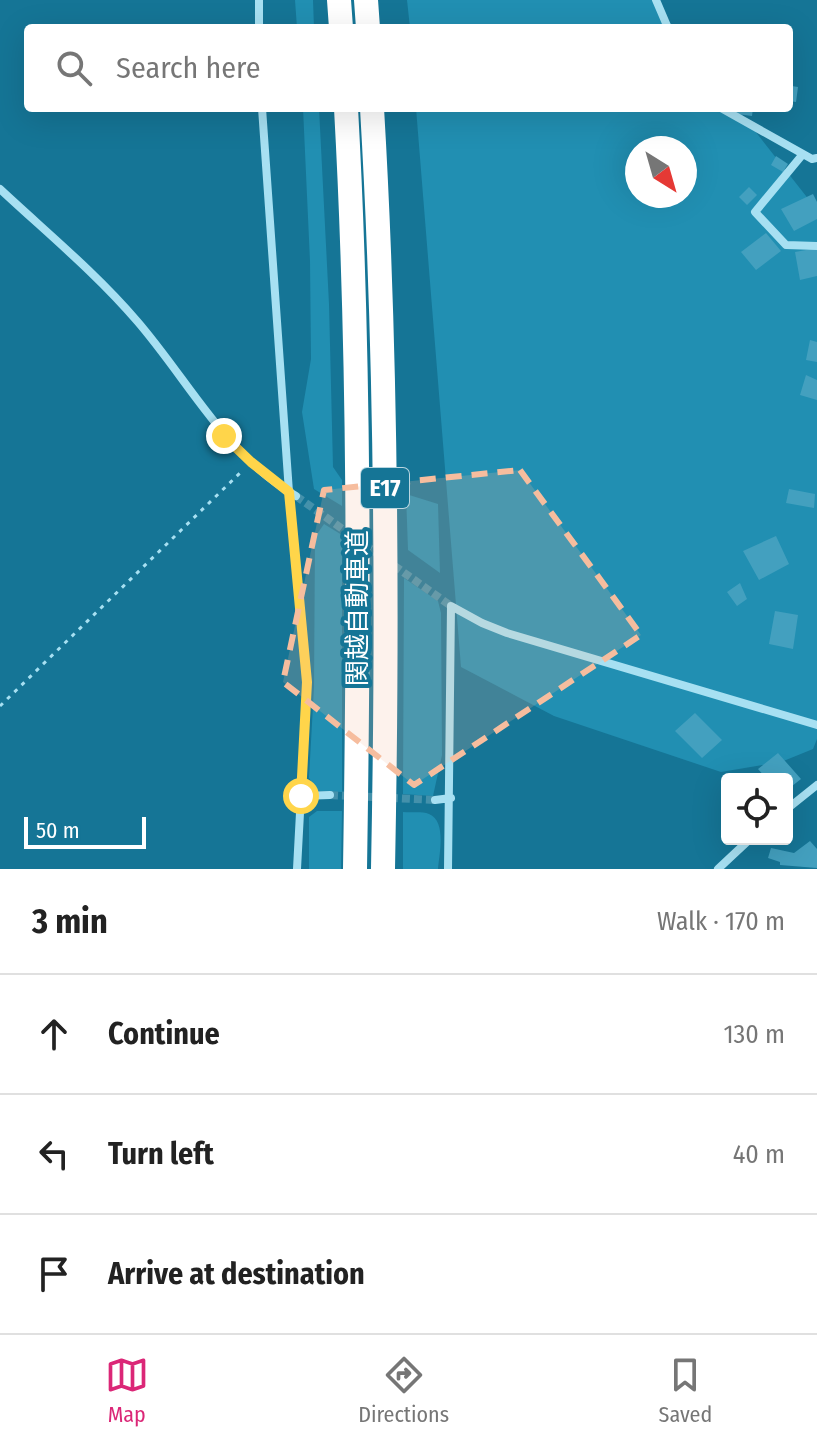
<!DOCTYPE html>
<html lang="en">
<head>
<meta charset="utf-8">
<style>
	body { margin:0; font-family:"Fira Sans Condensed","Noto Sans JP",sans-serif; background:#f2f2f2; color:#222 }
	.controls { position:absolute; right:24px; bottom:24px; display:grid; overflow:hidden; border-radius:8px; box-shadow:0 8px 32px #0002 }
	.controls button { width:72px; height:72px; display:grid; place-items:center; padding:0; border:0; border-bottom:2px solid #e0e0e0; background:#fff; color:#222; font:40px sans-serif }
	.compass { position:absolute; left:625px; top:136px; width:72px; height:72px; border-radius:50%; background:#fff; box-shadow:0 8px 32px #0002; rotate:143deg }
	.scale { position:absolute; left:24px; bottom:20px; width:122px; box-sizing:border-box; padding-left:8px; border:4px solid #fff; border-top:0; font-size:22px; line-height:28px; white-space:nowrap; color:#fff; -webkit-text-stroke:6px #157596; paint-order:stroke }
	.stop { position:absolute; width:24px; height:24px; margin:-18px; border:6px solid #ffd54a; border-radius:50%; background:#fff }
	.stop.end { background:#ffd54a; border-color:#fff; box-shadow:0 2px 8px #0008 }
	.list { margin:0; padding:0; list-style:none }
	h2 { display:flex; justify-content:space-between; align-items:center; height:104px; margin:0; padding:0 32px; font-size:34px }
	h2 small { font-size:26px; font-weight:400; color:#767676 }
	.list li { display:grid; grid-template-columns:52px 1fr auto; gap:24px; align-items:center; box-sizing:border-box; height:120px; padding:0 32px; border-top:2px solid #e0e0e0 }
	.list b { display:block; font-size:30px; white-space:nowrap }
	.list em { font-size:26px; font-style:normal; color:#767676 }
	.icon { flex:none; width:44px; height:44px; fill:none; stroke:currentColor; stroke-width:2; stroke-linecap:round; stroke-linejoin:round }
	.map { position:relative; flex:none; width:817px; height:869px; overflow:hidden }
	.search { position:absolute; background:#fff; box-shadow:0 8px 32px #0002; left:24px; right:24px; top:24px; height:88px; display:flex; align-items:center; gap:20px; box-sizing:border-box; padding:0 28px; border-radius:8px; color:#767676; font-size:30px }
	.sheet { height:464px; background:#fff }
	nav { display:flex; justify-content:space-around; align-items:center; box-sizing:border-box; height:112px; border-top:2px solid #e0e0e0; background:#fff; font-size:22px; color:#767676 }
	nav a { display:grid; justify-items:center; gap:4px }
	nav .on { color:#db2777 }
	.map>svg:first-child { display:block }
	.green { fill:#218fb2; fill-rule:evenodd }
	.building { fill:#43a0bf }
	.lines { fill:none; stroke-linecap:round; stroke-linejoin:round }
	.street-tunnel { stroke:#4491ab; stroke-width:8; stroke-dasharray:8 4; stroke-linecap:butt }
	.path { stroke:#a7e0f2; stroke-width:3; stroke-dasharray:4 6; stroke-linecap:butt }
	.street { stroke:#a7e0f2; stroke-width:8 }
	.highway { stroke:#fff; stroke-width:24 }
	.route { stroke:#ffd54a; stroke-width:10 }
	.marked { fill:#f6bd9e; fill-opacity:0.2; stroke:#f6bd9e; stroke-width:6; stroke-dasharray:16 10; stroke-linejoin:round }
	.labels { text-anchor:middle; stroke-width:8; stroke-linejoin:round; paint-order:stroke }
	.shield { fill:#157596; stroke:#b9d6e0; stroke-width:2 }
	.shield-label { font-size:24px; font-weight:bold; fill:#fff }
	.street-label { font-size:26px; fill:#fff; stroke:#157596 }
</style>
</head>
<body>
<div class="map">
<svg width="817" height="869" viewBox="0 0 817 869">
	<rect width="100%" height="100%" fill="#157596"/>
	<!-- green -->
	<path class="green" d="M295,0H313L314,28H297Z
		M407,0H653L674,28H410Z
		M303,108H319L329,304L333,467L342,480V506L314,489L302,412L311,359L310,261Z
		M416,108H737L817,210V739L813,749L781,762L721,772L554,716L461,667ZM637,148H685V196H637Z
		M406,494L438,504L440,573L408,550Z
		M324,524L342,535V792L318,791L309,778L314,687L315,537Z
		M404,578L438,601L441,613L442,755L433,796L403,794Z
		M317,811H342L341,869H309V817Z
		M403,812C411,813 422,811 429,814C447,821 439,855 438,869H403Z"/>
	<!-- building -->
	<path class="building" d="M792,86L798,87L796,102L789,101V88Z
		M738,108H753L752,116L737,114Z
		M776,156L788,164L783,172L771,165Z
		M749,187L757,195L747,205L739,197Z
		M813,194L817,202V219L794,231L781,209Z
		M766,233L781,251L756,270L741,252Z
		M817,248V276L800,280L795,252Z
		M810,340L817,342V362L806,360Z
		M806,375L817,380V400L800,395Z
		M789,489L815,494L814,508L786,503Z
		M776,536L789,564L759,580L743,551Z
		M740,583L747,599L737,606L727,592Z
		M775,611L798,615L793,649L769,644Z
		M695,713L722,740L702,758L675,731Z
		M778,753L801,779L787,790V779H767L758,769Z
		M810,841L817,849V868L780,865V862L768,858L771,848L794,853Z"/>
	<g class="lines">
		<!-- street-tunnel -->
		<path class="street-tunnel" d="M296,496L451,606
			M330,795L435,800"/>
		<!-- path -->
		<path class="path" d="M0,706L243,470"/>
		<!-- street -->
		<path class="street" d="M259,0V28
			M656,0L668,28
			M262,108L289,492L307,682L297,869
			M721,108L812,159L817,158
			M803,154L755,212L786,245L817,246
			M0,189C46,232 96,273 137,321C189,381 225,455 296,496
			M301,796L330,795
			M435,800L451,798
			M787,809L817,785
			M448,869L451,606L482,623L507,633L817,725
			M718,869L750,839"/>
		<!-- highway -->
		<path class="highway" d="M339,0L341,28
			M366,0L368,28
			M346,108C360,361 359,615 355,869
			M372,108C387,361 388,615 383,869"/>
	</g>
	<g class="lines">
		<!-- route -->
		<path class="route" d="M224,436L251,462L289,492L307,682L301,796"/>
	</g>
	<!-- marked area -->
	<path class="marked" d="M520,470L641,635L414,785L283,682L324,490Z"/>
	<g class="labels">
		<!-- shield labels -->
		<rect class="shield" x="361" y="468" width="48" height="40" rx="6"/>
		<g class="shield-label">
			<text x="385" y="496">E17</text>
		</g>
		<!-- street labels -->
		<g class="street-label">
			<text transform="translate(357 608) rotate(-90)" y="9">関越自動車道</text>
		</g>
	</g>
</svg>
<div class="controls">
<button><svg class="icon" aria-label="locate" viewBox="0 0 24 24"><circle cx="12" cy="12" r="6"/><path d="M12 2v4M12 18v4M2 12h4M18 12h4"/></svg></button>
</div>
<svg class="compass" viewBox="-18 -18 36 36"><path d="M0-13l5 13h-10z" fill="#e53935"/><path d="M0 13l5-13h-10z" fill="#767676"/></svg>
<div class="scale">50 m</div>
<div class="stop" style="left:301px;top:796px"></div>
<div class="stop end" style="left:224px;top:436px"></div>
<div class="search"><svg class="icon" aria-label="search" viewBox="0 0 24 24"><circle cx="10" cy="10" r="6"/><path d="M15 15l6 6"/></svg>Search here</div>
</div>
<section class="sheet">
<h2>3 min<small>Walk · 170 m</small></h2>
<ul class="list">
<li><svg class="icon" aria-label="ahead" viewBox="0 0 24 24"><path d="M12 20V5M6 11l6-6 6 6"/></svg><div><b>Continue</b></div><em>130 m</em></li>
<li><svg class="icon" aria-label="left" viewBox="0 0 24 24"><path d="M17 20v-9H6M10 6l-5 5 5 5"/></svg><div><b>Turn left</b></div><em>40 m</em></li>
<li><svg class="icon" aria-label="arrive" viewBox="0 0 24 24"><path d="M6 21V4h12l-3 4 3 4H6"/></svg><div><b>Arrive at destination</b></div></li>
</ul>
</section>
<nav>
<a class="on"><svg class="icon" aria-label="map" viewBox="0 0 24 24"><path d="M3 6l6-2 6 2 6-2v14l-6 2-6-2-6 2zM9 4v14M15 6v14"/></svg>Map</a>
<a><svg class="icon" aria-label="directions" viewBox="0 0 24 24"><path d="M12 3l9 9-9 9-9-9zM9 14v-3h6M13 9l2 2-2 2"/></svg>Directions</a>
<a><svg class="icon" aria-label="saved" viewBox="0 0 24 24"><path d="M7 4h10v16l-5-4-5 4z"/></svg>Saved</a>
</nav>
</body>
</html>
